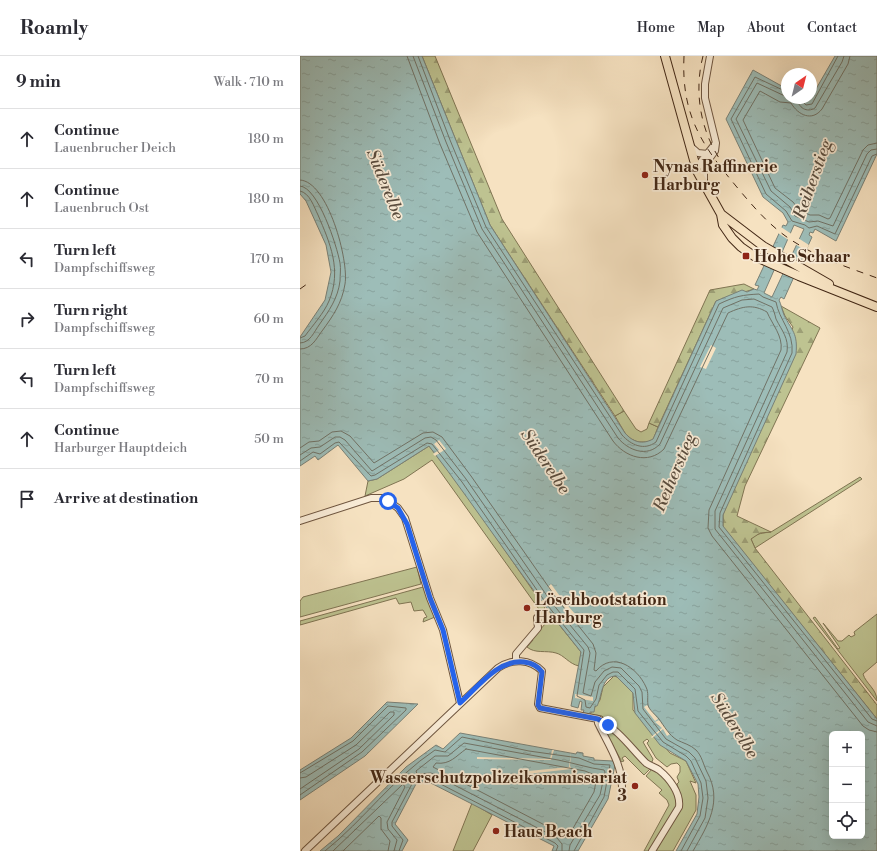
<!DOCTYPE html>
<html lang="en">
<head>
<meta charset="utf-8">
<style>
	body { margin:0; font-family:"Libre Bodoni",serif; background:#f7f7f7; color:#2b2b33 }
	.controls { position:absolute; right:12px; bottom:12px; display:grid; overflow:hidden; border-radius:6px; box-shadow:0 4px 16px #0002 }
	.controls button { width:36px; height:36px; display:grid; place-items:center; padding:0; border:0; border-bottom:1px solid #e1e1e2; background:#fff; color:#2b2b33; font:20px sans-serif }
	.compass { position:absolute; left:481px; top:12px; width:36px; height:36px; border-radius:50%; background:#fff; box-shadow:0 4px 16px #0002; rotate:35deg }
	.stop { position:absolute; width:12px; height:12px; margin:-9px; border:3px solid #2563eb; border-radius:50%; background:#fff }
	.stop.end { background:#2563eb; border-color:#fff; box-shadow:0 1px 4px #0008 }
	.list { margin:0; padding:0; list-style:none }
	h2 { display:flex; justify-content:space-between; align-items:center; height:52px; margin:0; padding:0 16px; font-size:17px }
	h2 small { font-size:13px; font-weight:400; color:#7c7c81 }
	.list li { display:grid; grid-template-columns:26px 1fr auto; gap:12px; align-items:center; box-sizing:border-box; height:60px; padding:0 16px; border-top:1px solid #e1e1e2 }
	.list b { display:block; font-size:15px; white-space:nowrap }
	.list p { margin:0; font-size:13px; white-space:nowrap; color:#7c7c81 }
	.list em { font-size:13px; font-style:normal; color:#7c7c81 }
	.icon { flex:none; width:22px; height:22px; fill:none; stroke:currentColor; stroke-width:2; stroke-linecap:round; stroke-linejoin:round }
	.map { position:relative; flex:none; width:577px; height:795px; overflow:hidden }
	header { display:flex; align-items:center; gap:24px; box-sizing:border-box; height:56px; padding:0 20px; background:#fff; border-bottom:1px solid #e1e1e2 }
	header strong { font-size:19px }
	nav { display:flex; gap:22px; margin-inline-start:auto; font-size:14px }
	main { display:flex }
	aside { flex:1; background:#fff }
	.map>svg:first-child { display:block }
	.green { fill:#bec391; stroke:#807553 }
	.forest { fill:url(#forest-firs); stroke:#807553 }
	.water { fill:url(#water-ripples); stroke:#798177; fill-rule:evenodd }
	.pier { fill:#f6e2c1 }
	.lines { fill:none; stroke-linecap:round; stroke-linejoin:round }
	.shore { stroke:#707266; stroke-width:1 }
	.minor-casing { stroke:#6f5640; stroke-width:8 }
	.major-casing { stroke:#422715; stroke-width:10 }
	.minor { stroke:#f9ecd7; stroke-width:6 }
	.major { stroke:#f6e2c1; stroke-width:8 }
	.rail { stroke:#422715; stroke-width:1; stroke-dasharray:7 7; stroke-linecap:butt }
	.route { stroke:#2563eb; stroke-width:5 }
	.poi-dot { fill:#8f2418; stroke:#f9ecd7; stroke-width:1.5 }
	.labels { text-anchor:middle; stroke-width:3.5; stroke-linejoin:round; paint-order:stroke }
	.poi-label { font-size:16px; font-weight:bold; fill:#422715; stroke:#f9ecd7; text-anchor:start }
	.water-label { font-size:17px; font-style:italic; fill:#594c3e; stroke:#f9ecd7 }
</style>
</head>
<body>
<header>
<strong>Roamly</strong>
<nav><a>Home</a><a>Map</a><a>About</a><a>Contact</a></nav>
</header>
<main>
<aside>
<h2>9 min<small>Walk · 710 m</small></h2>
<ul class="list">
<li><svg class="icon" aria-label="ahead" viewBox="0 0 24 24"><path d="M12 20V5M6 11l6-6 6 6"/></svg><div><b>Continue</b><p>Lauenbrucher Deich</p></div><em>180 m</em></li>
<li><svg class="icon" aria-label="ahead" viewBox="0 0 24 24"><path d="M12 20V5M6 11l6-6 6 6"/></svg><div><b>Continue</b><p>Lauenbruch Ost</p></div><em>180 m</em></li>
<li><svg class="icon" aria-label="left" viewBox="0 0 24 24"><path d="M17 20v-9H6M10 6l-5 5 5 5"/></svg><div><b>Turn left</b><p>Dampfschiffsweg</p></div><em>170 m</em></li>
<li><svg class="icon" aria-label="right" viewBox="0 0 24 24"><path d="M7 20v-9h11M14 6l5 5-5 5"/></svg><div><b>Turn right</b><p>Dampfschiffsweg</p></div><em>60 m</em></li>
<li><svg class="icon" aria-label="left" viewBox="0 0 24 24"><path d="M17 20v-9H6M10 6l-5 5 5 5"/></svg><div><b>Turn left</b><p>Dampfschiffsweg</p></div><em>70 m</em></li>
<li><svg class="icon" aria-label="ahead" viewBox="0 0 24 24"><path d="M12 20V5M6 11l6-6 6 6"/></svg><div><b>Continue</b><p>Harburger Hauptdeich</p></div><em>50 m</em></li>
<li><svg class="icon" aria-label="arrive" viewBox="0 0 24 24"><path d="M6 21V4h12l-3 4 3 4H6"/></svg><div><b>Arrive at destination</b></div></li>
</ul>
</aside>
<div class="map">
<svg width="577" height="795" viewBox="0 0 577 795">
	<defs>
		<pattern id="forest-firs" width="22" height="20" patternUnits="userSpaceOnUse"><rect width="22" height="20" fill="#bec391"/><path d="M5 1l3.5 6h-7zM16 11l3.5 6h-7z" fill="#9c9e75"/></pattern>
		<pattern id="water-ripples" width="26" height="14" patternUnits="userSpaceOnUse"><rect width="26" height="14" fill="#9dbdb8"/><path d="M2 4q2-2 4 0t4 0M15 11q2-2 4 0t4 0" fill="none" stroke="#88a29d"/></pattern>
	</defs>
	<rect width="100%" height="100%" fill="#f6e2c1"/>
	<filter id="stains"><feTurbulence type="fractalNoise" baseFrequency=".005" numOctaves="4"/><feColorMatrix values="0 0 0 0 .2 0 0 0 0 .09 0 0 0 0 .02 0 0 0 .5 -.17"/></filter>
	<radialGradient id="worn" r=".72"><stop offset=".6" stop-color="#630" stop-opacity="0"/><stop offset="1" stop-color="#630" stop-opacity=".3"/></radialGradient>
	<!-- green -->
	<path class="green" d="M324,355L336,373L341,376L347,373L349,367L358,371L353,384L347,386H338L331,383L325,377L315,360Z
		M129,390L159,428L245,552L241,556L132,404L104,423L65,440L68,425L77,423Z
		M560,421L562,423L455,492L451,483C457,477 463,477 471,476Z
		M117,511L121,528L0,561V545L3,541Z
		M123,531L135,561L123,566L124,562L127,561L123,554L114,555L111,546L99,548L96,542L0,569V565Z
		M577,558V606L563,618C566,628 577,633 577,645L513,562L515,561L538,593L540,592L523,567L538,585H542L549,579L551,581L555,579L554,576Z
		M252,560L281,596L279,610C269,608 264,599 256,597C246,594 235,598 227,591L233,584L232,583Z
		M314,620L320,622L333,637V654L370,697L386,705L396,727L390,725L396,739V754L373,795H356L381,751L382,745L377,728L379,726L377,721L380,716V710L377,707L371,708L367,711L356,702L347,687L349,685L347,683L343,686L353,703L352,706H350L302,660L290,658L300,644L303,631Z
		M300,667L311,674L351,712L344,719L325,700L322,702L324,705L320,706L321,704Z
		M352,713C366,717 376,735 377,749L350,795H344L369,749L367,744L359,737L362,734L346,720Z
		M172,747L192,759L173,795H153Z"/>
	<!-- forest -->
	<path class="forest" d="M122,0H135L202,163L324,355L315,360L190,169Z
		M444,228L454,233L416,245L358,371L349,367L410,234Z
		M481,250L520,272L445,430L437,460L471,476L460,477L451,483L455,492L577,649V663L423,471V459L493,271L485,260Z"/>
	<!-- water -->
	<path class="water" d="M0,0H122L190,169L325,377C333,386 342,389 353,383L416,245L442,234L447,236L454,233L457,234L459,230L455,229L483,169L486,170L488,166L483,157L463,141L426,63L453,14L487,33V42H503L509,45L535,0H577V98L536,185L515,173L513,177L510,176L509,179L512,181L484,243L481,241L479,244C481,248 482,254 484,259C492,275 498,277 496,298L423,459V470L577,663V795H376L397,758L399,741L398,728L386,705L360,689L335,657L333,637L316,620C301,620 302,641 297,650H295L294,656H290V658L283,657L284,654H281L282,646L280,645L278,652L271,650L281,596C227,530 181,458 129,390L77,423L68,425L38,389L18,404L15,400L0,410V281L25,244L31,216L26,189L6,145L0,138ZM494,169L504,173L472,241L464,237ZM532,678H562V780H532Z
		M87,646L118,648L65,700L0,744V714L51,682Z
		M160,677L276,698L277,696L283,697V700L294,702V704L313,705L315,709L308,743L278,795H252L254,790L127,725L116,728L95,768L108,784L102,795H20L38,780L106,711L136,689L143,693Z"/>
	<!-- pier -->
	<path class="pier" d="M481,171L493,179L490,185L478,177Z
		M498,182L509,189L506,195L495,188Z
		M411,289L416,292L406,313L400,311Z
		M139,384L146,393L135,400L133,398L139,394L134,388Z
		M251,528L262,543L259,545L254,539L241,549L239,547L252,537L248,531Z
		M263,544L275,558L272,561L260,546Z
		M275,638L293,641V645L275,642Z
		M347,649L358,663L355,665L344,651Z
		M359,664L370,678L367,680L363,673L352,682L351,681L362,672L355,666Z
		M252,694H254L251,704L177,703V701L250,703Z
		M271,696L270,710L272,713L218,719V716L269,711Z"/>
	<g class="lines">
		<!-- shore -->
		<path class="shore" d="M107,0L140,88L177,176L313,385C325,401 348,409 364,393L428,257C443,250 453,248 467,256C472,268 483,280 481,294L409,454L408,472L412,480L563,670L569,674L577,676
			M113,0L146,86L182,173L318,382C328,394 347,402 360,388L423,252L442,244L454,243L472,251C474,255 475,259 476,263C482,275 489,282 487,296L415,455V473L568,666L577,670
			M118,0L150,84L186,171L322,379C331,389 344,395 356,386L419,248C436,240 442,239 459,238L463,241L476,246C479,264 494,276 492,297L420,457L419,471L572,663L577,665
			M550,0L548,8L522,53C512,66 498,59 491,47L480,46L460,35L443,64L475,132L493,146L499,154L510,159H519L528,163L530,162L563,94L568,89L577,87
			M487,36L455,21L431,63L466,138L486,155L492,165L505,169L509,172L517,170L535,178L572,100L577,98
			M487,41L457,27L436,63L471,135L490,151L495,160L509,166L518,165L533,170L567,98L571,94L577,93
			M497,42C498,52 507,57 515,52L542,6L544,0
			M502,42L503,46L506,49L512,48L538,0
			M0,124C28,125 49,205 45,228C42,247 33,260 22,275C16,283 12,293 0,293
			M0,130C18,131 37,190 40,207C41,213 40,219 40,225C38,242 29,255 19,269C14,276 10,287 0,287
			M0,135C10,137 14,151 18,159C30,187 42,214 29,245C24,257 13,269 5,280L0,282
			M0,392L9,386L19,385L32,376L41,375L50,380L74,407L123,377L133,376L142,381L171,420L257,543L293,588L296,597L294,614L296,615C313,595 337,611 346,631C349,637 347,642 348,649C349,654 356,659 359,663C364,670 369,679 377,684C383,687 391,689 396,694C402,700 403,708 407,716C423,745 408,769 393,795
			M0,399L11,392L20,391L35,381H40L45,384L72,415L125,382L131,381L136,384L166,423L252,547L288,591L290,597L283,637L291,640L295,626L304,615L312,611L321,612L339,630L342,636L343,653L366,683L389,696L395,702L406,725L408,742L405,762L387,795
			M0,405L13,396L20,398L35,387L39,386L71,420L75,419L127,387L132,388L162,426L248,550L284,594L277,640L285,644L286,651L290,652L296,643L299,629L307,619L313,616H318L335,633L338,655L363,686L386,700L391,705L401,727L403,742L400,760L381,795
			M166,693L285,715L297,720L294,736L268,781L266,782L260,777L133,711L136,707C150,709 156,700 166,693Z
			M0,717L53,685L88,650L106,652V654L62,696L0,739
			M0,722L6,721L56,689L90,656H94V659L59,693L0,733
			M25,795C64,764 93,722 135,694L145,696L162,681L229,695L279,702L294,708L310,709L304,741L274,795
			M33,795L103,728L105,731L87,766L88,773L97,784L94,795
			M43,795L79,760L81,762V773L90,785L88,795
			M99,795L103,784L92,770V766L113,726L127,721L255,787L258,790L256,795
			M262,795V788L257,782L131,717L117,718L116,715L135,700H148L164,687C195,693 227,698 258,704C274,707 288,712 304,714L305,716L300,739L270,789L269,795"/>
		<defs>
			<path id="minor" d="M390,90L398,97L408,98
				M397,115L399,108L415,88
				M404,125V110L415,95L416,87L405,42V28L410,0
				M0,465L71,442H82L91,447L98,452L105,462L130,542L143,574L160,647
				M216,605V598L238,572L237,562
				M298,663V667C308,688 322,708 322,731
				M5,795L198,612C212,602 230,603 242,615L238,648L240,652L298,663C318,673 331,692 346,707C350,710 355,711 359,714C369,722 381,737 379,751L352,795"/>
			<path id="major" d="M365,0L397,115L421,158L423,169L432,182L441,191L454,200L499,220L577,251
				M421,158L463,190L529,228"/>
		</defs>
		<!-- minor casing -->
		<use href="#minor" class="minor-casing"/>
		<!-- major casing -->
		<use href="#major" class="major-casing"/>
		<!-- minor -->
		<use href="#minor" class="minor"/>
		<!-- major -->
		<use href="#major" class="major"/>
		<!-- rail -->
		<path class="rail" d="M384,0C381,61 403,91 441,136C457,155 474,174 496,187C521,203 550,212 577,222
			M403,0C394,35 400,72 419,102
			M0,233L7,228"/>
	</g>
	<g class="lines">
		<!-- route -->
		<path class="route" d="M88,445L98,452L107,468L130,542L143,574L160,647C178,631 198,603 224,606C232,607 238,610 242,616L238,649L240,652L298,663L308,669"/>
	</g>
	<!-- markers -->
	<g class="poi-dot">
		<circle cx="345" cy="119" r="4"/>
		<rect x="442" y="196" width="8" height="8" rx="2"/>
		<circle cx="227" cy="552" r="4"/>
		<circle cx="335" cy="730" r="4"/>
		<circle cx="196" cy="775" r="4"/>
	</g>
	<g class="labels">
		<!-- poi labels -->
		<g class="poi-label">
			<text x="353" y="116">Nynas Raffinerie<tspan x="353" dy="18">Harburg</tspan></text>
			<text x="454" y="206">Hohe Schaar</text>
			<text x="235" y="549">Löschbootstation<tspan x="235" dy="18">Harburg</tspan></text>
			<text x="327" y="727" text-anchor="end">Wasserschutzpolizeikommissariat<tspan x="327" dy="18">3</tspan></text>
			<text x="204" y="781">Haus Beach</text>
		</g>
		<!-- water labels -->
		<g class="water-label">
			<text transform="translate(512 123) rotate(-70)" y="6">Reiherstieg</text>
			<text transform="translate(86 128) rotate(68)" y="6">Süderelbe</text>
			<text transform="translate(246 405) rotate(56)" y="6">Süderelbe</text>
			<text transform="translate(374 416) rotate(-67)" y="6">Reiherstieg</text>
			<text transform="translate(435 669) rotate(58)" y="6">Süderelbe</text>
		</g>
	</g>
	<rect width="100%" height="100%" filter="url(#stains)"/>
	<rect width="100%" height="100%" fill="url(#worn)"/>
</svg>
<div class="controls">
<button>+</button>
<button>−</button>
<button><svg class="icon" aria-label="locate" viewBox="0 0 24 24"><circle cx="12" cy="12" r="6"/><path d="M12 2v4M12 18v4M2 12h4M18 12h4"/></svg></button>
</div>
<svg class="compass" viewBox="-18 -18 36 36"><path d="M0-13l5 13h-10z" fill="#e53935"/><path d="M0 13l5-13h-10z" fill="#7c7c81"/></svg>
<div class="stop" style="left:88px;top:445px"></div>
<div class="stop end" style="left:308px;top:669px"></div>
</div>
</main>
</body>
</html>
